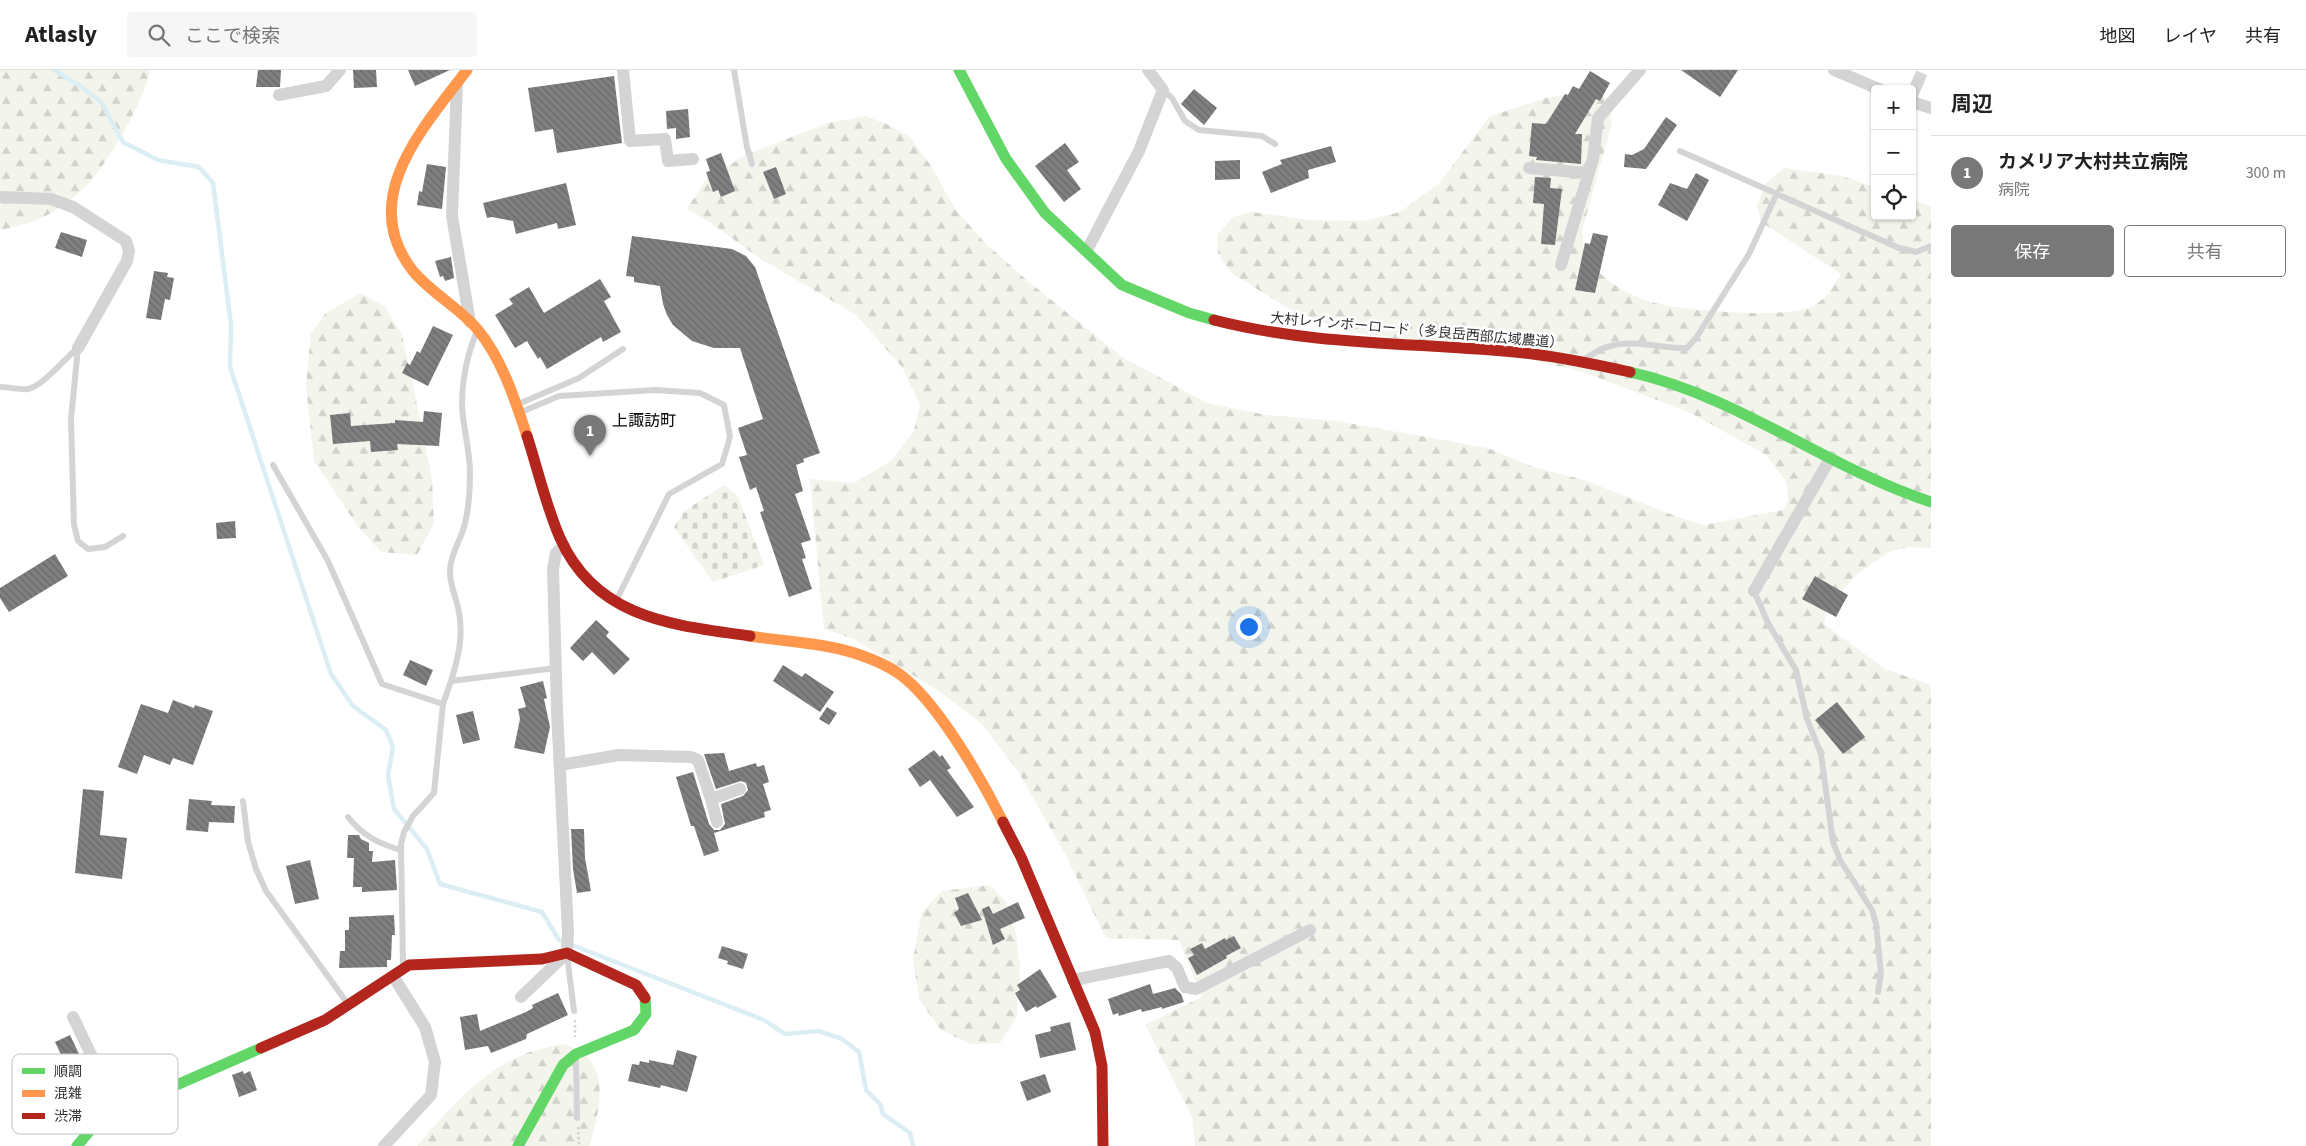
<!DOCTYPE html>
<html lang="ja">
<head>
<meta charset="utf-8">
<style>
	body { margin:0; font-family:"Source Sans 3","Noto Sans JP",sans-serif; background:#f6f6f6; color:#222 }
	.controls { position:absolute; right:15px; top:15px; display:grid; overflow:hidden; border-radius:5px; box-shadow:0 1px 4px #0004 }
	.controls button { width:45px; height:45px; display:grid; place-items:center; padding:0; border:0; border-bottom:1px solid #e0e0e0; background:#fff; color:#222; font:25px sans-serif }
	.you { position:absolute; left:1248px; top:556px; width:18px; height:18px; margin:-12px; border:4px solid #fff; border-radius:50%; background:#1a73e8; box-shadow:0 0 0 8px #1a73e833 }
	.badge { display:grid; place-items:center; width:32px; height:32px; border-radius:50%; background:#787878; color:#fff; font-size:16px; font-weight:700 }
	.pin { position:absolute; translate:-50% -41px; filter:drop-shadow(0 1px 2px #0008) }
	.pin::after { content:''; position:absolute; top:26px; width:18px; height:15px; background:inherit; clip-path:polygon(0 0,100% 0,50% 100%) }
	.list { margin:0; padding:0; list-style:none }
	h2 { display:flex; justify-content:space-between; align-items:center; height:65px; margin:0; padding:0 20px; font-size:21px }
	h2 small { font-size:16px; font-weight:400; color:#767676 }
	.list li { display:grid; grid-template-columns:32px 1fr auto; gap:15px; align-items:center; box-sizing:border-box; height:75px; padding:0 20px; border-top:1px solid #e0e0e0 }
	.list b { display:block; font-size:19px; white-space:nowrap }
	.list p { margin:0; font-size:16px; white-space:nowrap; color:#767676 }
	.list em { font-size:16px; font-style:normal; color:#767676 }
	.actions { display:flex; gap:10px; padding:15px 20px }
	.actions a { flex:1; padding:11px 0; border:1px solid #787878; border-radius:5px; text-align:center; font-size:18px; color:#787878 }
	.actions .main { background:#787878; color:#fff }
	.icon { flex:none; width:28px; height:28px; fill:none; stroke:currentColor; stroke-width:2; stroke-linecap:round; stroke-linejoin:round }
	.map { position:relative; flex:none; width:1931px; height:1076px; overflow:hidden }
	header { display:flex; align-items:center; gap:30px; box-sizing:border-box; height:70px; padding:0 25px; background:#fff; border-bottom:1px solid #e0e0e0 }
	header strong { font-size:24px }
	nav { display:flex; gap:28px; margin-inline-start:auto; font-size:18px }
	.search { width:350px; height:45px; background:#f6f6f6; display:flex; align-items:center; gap:12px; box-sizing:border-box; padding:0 18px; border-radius:5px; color:#767676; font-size:19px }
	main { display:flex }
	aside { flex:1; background:#fff }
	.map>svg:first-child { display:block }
	.forest { fill:url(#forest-firs) }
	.cemetery { fill:url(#cemetery-stones) }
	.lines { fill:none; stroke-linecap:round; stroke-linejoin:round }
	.stream { stroke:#daeef3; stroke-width:4.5 }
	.building { fill:url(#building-back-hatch) }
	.street-tunnel { stroke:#d6d6d6; stroke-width:12; stroke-dasharray:12 6; stroke-linecap:butt }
	.path { stroke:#d4d4d4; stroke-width:2.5; stroke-dasharray:2.5 2.5; stroke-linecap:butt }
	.lane { stroke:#d4d4d4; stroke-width:6 }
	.street { stroke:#d4d4d4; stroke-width:12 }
	.fast { stroke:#63d668; stroke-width:11 }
	.slow { stroke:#ff974d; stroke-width:11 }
	.jam { stroke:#b3261e; stroke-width:11 }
	.labels { text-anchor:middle; stroke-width:5; stroke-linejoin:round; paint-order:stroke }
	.street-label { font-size:14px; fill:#303030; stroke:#fff }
	.quarter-label { font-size:16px; fill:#000; stroke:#fff }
	.key { fill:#fff; stroke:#c1c1c1; stroke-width:1 }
	.key-label { font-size:14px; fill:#303030 }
</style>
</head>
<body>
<header>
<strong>Atlasly</strong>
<div class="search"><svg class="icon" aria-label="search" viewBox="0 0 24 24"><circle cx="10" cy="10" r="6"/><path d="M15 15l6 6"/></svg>ここで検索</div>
<nav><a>地図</a><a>レイヤ</a><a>共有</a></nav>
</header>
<main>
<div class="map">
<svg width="1931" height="1076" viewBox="0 0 1931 1076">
	<defs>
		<pattern id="forest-firs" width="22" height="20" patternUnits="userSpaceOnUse" patternTransform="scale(1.25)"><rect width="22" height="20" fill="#f3f5ed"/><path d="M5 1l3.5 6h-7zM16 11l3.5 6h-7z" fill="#d1d2cc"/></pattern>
		<pattern id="cemetery-stones" width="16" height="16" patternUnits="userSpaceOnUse" patternTransform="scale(1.25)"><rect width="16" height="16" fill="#f3f5ed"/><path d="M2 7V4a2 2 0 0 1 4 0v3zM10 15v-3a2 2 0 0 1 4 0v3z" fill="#d1d2cc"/></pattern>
		<pattern id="building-back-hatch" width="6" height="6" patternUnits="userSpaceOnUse" patternTransform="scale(1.25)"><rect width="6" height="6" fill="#7f7f7f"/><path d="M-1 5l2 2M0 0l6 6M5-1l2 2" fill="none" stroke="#686868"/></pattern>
	</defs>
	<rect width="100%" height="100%" fill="#fff"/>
	<!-- forest -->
	<path class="forest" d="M0,0H150C145,29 105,101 82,120C72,129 50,145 37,150C26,155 12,157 0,160Z
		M1598,20L1609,31L1612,53L1582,161L1585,190C1606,209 1618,220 1645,230C1673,241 1784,249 1811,237C1825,230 1834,217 1841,204L1761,152L1757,136L1765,114L1784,98L1842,106L1875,117V146H1912V130L1931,136V478L1908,477L1889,482L1856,505L1827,538L1824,554L1885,599L1931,615V1076H1195L1192,1046L1145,955L1202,927L1179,870L1106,868L1066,786L1018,701L982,654L937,620L854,569L824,559L810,409L854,413L892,390L914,361L920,335L902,297L856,245L761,189L712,154L687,139L705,111L747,84L828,53L866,46L889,55L910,67L931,96L955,139L985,173L1029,212L1122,287L1207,333L1266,345L1337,351L1487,378L1534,397L1584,410L1675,446L1704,455L1783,440L1788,431L1787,413L1766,385L1691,343L1583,302L1494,281L1356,263L1291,240L1231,203L1218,183L1217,165L1233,147L1251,142L1310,150L1363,151L1400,142L1439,113L1490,46L1546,28Z
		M361,223L385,237L402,265L414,320L432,409L434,454L417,485L381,482L359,458L314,391L306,316L311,263L326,243Z
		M990,815L1006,832L1016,864L1020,896L1017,946L1000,973L970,974L941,960L919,929L913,889L922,842L942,821Z
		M564,974C570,977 579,979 585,984C610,1010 597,1045 590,1076H417C448,1040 481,1001 527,983C538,979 552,977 564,974Z"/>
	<!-- cemetery -->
	<path class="cemetery" d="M724,415L738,426L764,495L713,512L674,457L684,441Z"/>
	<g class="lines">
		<!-- stream -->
		<path class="stream" d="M54,0L82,17L101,32L123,72L158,90L199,97L213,113L231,255L230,297L331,604L353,636L386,660L393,677L388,705L394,739L427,779L440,814L542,842L559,870L764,950L785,964L819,961L842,969L859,982L866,1020L880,1034L883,1044L910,1063L913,1076"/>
	</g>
	<!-- building -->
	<path class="building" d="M258,0H281L280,17H256Z
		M353,0H376L377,17L354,18Z
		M408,0H450L415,16Z
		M1681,0H1738L1720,27Z
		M1590,1L1610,13L1600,31L1596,29L1575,64H1582L1581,94L1536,90L1537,87L1529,86L1532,53L1546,54L1565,24L1568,25L1573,16L1579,19Z
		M614,6L622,73L557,83L553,59L535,62L528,18Z
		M1194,19L1217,38L1204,55L1181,34Z
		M688,39L690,67L676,69V58L667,59L666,41Z
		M1666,47L1677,55L1646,99L1624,97L1625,84L1632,85L1644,79Z
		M1065,73L1079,92L1067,100L1081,119L1064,132L1035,96Z
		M1331,76L1336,92L1308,100L1309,108L1271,123L1262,102L1282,94L1280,90Z
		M721,83L735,121L721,127L718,120L713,122L706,102L710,101L706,89Z
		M1240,90V109L1215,110V91Z
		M427,94L446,97L442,139L417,135L419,121L422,122Z
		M776,97L786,124L774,129L763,102Z
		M1696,103L1709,110L1687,151L1658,135L1670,113L1687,119Z
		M1535,107L1551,108L1550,118L1562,119L1555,175L1541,174L1544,134L1533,133Z
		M566,113L576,155L558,159L557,153L516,164L513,151L492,147L487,148L483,133Z
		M61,162L87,170L82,187L55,178Z
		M1593,163L1608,166L1595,223L1575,220L1585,173L1590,174Z
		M632,166L732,179L746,186L755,197L820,383L803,389L804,392L796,395L803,421L795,424L811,470L801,473L806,488L802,489L812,519L789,527L760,442L764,441L756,417L750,420L739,387L747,385L738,358L763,349L740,278H714L692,271L673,255L667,245L663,234L660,216L634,212V207L626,206Z
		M451,187L454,208L445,211L443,206L440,207L435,191Z
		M154,201L168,203L167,207L174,208L170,230L165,229L161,250L146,248Z
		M600,209L611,227L604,231L621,262L603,272L601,267L547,299L540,287L538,289L527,271L515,278L495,245L513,234L509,229L529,217L544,243Z
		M433,256L453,265L428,316L402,303L407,293L410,295L417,281L420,283Z
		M424,341L442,343L439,376L397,374L398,380L371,382L370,371L333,374L330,345L350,343L351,356L395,353V350L423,352Z
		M235,451L236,468L217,469L216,453Z
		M55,484L68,506L9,542L0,528V518Z
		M1815,506L1848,525L1836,547L1802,529Z
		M596,550L609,562L606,566L630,589L614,605L592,582L583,591L570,578Z
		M410,590L433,600L426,616L403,605Z
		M783,595L802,607L805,603L834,622L820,642L773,611Z
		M543,611L547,628L544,629L550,657L544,684L514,678L520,649L518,639L526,637L520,617Z
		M173,630L194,638L195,635L213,641L193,695L173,688L170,695L144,685L137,704L118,697L141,634L168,643Z
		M1837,632L1865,667L1843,684L1815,650Z
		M827,637L837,643L829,655L819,649Z
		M473,641L480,670L463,674L456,645Z
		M934,680L940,687L942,685L951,698L947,700L974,737L957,747L930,710L920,717L908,699Z
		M724,683L729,701L756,693L757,697L764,695L769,712L763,714L771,740L764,742L765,747L714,763L719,781L704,786L694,756H691L676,707L693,702L709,754L714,760H720L725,754L721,734L743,726L748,720L746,713L741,711L716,719L704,684Z
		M83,719L104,721L100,765L127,768L122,809L75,803Z
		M189,729L212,731L211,735L235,736L234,753L209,752L208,762L186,760Z
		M571,759H584L585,788L591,821L577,823L573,799Z
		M348,765H359L361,769L369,773V781H373L372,792L395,790L397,820L362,822V817H353L354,788H347Z
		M310,790L319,829L295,834L286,796Z
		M968,823L982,850L961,856L954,843L959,839L955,828Z
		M1018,832L1025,848L1000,859L1005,869L993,875L982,839L989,836L993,844Z
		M394,845L395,865H392L391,890H387V897L339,898L340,881H345V860H349V847Z
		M1234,866L1241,878L1226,886L1227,888L1197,905L1188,888L1194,885L1190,879L1202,873L1205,879L1225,868L1226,870Z
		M722,876L748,884L743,899L727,894L728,891L718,888Z
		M1040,899L1057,927L1037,938L1036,936L1026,942L1015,923L1020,920L1017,915Z
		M1150,914L1153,924L1175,918L1181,924L1184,932L1162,939V937L1142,942L1141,939L1119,946L1118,943L1113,945L1108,929Z
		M558,923L568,945L527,964L526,969L491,983L488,976L465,980L460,947L477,944L480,961L526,942L533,938L532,935Z
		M1070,952L1076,980L1040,988L1035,965L1051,961L1050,957Z
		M70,965L80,986L65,993L55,972Z
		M677,980L697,986L687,1022L661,1015L660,1018L628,1011L632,994L639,995L640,991L649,993V990L673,995Z
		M243,1001L244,1004L250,1001L257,1020L239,1027L232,1005Z
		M1045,1004L1051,1022L1027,1031L1020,1012Z"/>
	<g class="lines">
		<!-- street-tunnel -->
		<path class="street-tunnel" d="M1917,14L1923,0"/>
		<!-- path -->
		<path class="path" d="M575,950V967
			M578,1057L579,1076"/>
		<!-- lane -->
		<path class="lane" d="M734,0L747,77L752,94
			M1163,20L1172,28L1185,51L1199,60L1262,66L1275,74
			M1680,81L1899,178L1916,182L1931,176
			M78,278L71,349L74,455L78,471L88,479L105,477L123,466
			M1586,288C1593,284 1600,279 1607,277C1633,268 1660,279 1687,278L1696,268L1749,184L1777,123
			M0,317C9,317 20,320 28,319C43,316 65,288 78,278
			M516,335L579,308L623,279
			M519,343L559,326L655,320L700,323L724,335L730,367L722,394L669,424L616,531
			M273,395L328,491L382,614L443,634L451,611L556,598
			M1754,521L1768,553L1796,600L1807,649L1821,684L1833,772L1840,790L1872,840L1876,854L1881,904L1878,922
			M451,611C459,586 464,563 458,537C455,525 449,512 450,499C451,486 457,476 462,463C468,446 470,421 470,403C470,380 463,358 462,335C462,309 467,285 477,261
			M243,731L248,772L256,799L266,821L348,934
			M348,747C362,765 379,774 401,780
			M567,885L574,941
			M403,895L401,774L404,762L413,746L434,723L443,634
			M576,988L577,1048"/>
		<!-- street -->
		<path class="street" d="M623,0L630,71L665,69L668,91L693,89
			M1834,0L1879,19
			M457,14L452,146L470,252
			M279,25L326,16L340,0
			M1912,25L1917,14
			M1912,32L1931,38
			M1529,98L1587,103
			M0,127L51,129L73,137L126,171L129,181L127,191L78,278
			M1087,180L1139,81L1163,20L1148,0
			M1561,195L1593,89L1598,48L1640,0
			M564,476L556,483L553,499L557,641L568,862L567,880
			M1754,521L1831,387
			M560,695L619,685L691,687L698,690L711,729L740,719
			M711,729L717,752
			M1073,910L1169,891L1177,898L1185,917L1196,919L1310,860
			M521,927L566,884
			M73,947L119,1043
			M384,1076L431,1025L435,992L425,957L393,906"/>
		<!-- fast -->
		<path class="fast" d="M959,0L1006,89L1045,143L1122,215L1189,243L1214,250
			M1630,302C1738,326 1827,398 1931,432
			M77,1076L92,1058L140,1031L261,978
			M518,1076L563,995L576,984L634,960L646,944L645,928"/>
		<!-- slow -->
		<path class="slow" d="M467,0C424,57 356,129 413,201C432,224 459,237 478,260C502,289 515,330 527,366
			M750,566C787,572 828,573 863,586C874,590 888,596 898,603C936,629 982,710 1003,752"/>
		<!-- jam -->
		<path class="jam" d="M1214,250C1318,277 1427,272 1533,284C1566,288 1598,295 1630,302
			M527,366C538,400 546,436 560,468C596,549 673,555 750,566
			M1003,752L1021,787L1095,962L1102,996L1103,1076
			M261,978L325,950L409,895L542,889L567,883L636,915L645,928"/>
	</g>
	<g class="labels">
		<!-- street labels -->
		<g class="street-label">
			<text transform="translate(1417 260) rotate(5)" y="5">大村レインボーロード（多良岳西部広域農道）</text>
		</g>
		<!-- quarter labels -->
		<g class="quarter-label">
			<text x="644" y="356">上諏訪町</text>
		</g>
	</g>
	<!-- legend -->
	<rect x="12" y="984" width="166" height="80" rx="8" class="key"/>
	<rect x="22" y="998" width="23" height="6" fill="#63d668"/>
	<rect x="22" y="1020" width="23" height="7" fill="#ff974d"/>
	<rect x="22" y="1043" width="23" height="6" fill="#b3261e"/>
	<g class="key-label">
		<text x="54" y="1006">順調</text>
		<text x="54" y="1028">混雑</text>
		<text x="54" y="1051">渋滞</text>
	</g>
</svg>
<div class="controls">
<button>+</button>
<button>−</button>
<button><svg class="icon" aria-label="locate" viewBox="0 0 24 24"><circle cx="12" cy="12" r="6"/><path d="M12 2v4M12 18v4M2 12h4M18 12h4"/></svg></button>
</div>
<div class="you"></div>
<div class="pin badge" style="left:590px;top:386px">1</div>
</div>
<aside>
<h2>周辺<small></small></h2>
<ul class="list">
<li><span class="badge">1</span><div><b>カメリア大村共立病院</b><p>病院</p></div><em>300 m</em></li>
</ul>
<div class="actions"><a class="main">保存</a><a>共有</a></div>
</aside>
</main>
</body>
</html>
